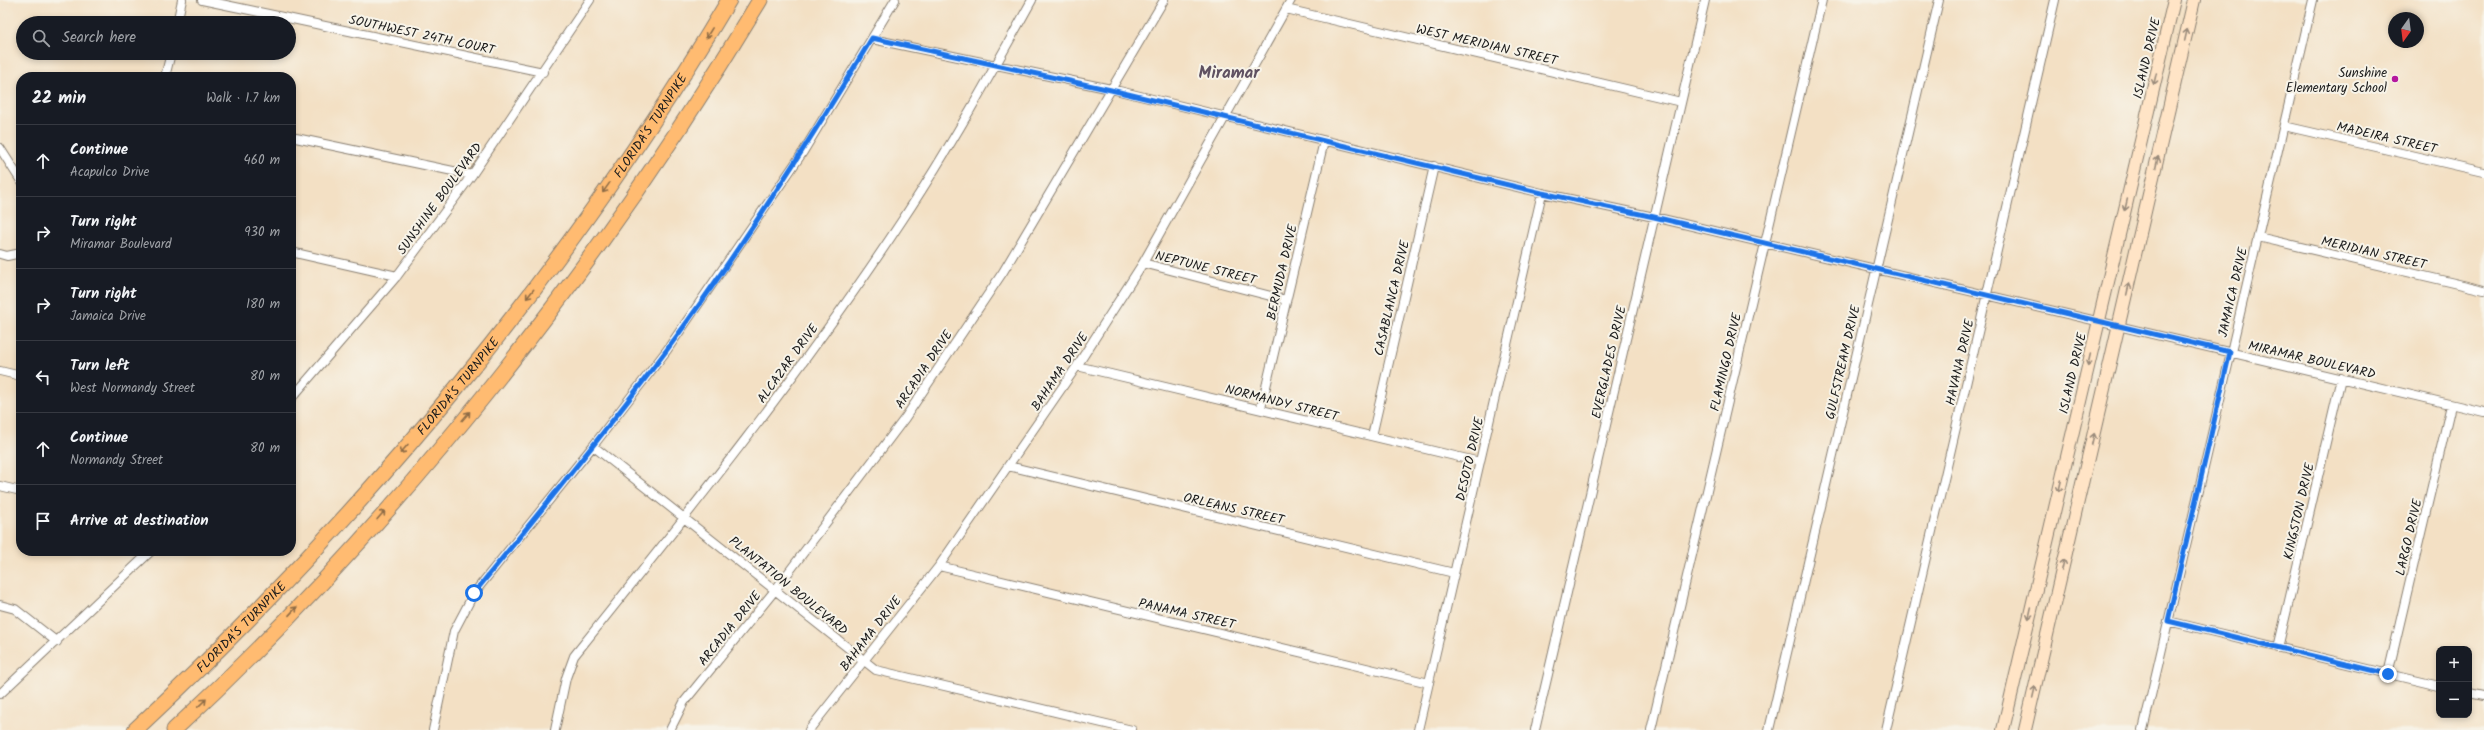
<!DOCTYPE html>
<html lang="en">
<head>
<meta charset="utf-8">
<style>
	body { margin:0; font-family:Kalam,sans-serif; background:#242831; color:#f1f3f6 }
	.controls { position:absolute; right:12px; bottom:12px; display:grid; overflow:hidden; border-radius:8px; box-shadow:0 2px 6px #0003 }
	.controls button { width:36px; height:36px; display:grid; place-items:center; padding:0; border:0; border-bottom:1px solid #363941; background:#171b24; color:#f1f3f6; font:20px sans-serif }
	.compass { position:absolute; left:2388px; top:12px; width:36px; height:36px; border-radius:50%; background:#171b24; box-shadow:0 2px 6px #0003; rotate:194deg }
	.stop { position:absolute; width:12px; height:12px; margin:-9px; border:3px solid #1a73e8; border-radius:50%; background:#fff }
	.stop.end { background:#1a73e8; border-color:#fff; box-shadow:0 1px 4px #0008 }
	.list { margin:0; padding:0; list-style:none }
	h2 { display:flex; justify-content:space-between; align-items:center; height:52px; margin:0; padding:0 16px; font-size:17px }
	h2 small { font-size:13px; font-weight:400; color:#9ea1a6 }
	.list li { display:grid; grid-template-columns:26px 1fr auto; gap:12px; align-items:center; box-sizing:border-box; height:72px; padding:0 16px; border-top:1px solid #363941 }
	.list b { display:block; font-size:15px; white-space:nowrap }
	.list p { margin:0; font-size:13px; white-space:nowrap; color:#9ea1a6 }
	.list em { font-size:13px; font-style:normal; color:#9ea1a6 }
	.icon { flex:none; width:22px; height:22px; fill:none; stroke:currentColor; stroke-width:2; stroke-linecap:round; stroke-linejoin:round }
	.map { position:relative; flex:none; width:2484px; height:730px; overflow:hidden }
	.search { position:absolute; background:#171b24; box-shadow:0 2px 6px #0003; left:16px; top:16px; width:280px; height:44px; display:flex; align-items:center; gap:10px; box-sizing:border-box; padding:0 14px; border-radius:22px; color:#9ea1a6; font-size:15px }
	.panel { position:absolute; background:#171b24; box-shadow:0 2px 6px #0003; left:16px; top:72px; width:280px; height:484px; border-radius:16px }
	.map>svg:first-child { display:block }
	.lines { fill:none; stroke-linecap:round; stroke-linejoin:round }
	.street-casing { stroke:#887e70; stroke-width:10 }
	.secondary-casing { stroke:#887e70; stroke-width:14 }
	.highway-casing { stroke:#887e70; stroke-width:17 }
	.street { stroke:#fff; stroke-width:8 }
	.secondary { stroke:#ffe4c6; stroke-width:12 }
	.highway { stroke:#ffbb71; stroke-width:15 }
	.oneway { stroke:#8e6c46 }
	.oneway2 { stroke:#998a7a }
	.route { stroke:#1a73e8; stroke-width:5 }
	.poi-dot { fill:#b5179e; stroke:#f7f3e8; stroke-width:1.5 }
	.labels { text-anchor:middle; stroke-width:4; stroke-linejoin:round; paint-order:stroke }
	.street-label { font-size:13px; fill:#1c1c1c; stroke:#f7f3e8 }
	.poi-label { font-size:13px; fill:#1c1c1c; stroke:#f7f3e8; text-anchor:end }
	.district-label { font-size:17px; font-weight:bold; fill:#5f5161; stroke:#f7f3e8 }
</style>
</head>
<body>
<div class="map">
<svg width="2484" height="730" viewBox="0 0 2484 730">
	<rect width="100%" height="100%" fill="#f7f3e8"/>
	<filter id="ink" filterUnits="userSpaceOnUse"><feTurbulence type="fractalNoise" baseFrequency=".025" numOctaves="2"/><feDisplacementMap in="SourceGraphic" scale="8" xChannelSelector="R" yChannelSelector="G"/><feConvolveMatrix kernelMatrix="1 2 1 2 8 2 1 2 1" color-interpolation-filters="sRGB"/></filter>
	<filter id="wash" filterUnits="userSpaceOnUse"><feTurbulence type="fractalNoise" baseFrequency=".012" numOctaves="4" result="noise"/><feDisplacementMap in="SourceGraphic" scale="16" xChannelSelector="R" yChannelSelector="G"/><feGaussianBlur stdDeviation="0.9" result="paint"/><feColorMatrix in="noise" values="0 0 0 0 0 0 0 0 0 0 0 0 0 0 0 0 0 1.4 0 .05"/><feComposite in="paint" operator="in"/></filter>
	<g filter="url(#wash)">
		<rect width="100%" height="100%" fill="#f3e0c4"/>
	</g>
	<g filter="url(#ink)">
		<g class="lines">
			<defs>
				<path id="street" d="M202,0L543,72
					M1286,9L1681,102
					M177,23L182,0
					M872,39L1111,89L1542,193L1654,217L2484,412
					M165,77L171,53
					M2284,126L2484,172
					M291,137L472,175
					M0,148L21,181
					M2258,237L2484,290
					M291,252L397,276
					M0,254L7,256L21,253
					M1143,263L1286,300
					M1077,366L1480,462
					M0,371L21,376
					M291,399L397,276L472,175L590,0
					M1261,408L1324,141
					M1372,436L1434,166
					M593,446L876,670L1132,730
					M1008,466L1454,573
					M0,486L21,491
					M939,566L1429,683
					M0,605L15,609L57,642
					M2168,621L2439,686
					M2278,648L2341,378
					M2388,674L2451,405
					M2469,693L2484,696
					M0,694L151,551
					M433,730L454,631L474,593L593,446L667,350L803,152L895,0
					M555,730L566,678L574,656C688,514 803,371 903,219C950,148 991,74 1032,0
					M670,730L684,702L776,589L905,418L1003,272L1164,0
					M809,730L939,566L1077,366L1143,263L1291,0
					M1418,730L1542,193
					M1535,730L1705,0
					M1651,730L1822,0
					M1769,730L1939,0
					M1886,730L2055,0
					M2143,730L2313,0"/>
				<path id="secondary" d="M2003,730L2174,0
					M2025,730L2194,0"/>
				<g id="highway">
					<path id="s1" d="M135,730C364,516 569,270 729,0"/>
					<path d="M174,730C400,520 602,264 760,0"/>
				</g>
			</defs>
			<!-- street casing -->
			<use href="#street" class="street-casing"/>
			<!-- secondary casing -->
			<use href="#secondary" class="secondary-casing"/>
			<!-- highway casing -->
			<use href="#highway" class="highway-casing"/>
			<!-- street -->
			<use href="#street" class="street"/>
			<!-- secondary -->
			<use href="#secondary" class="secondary"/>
			<!-- highway -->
			<use href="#highway" class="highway"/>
		</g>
		<!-- one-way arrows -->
		<defs><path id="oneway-shaft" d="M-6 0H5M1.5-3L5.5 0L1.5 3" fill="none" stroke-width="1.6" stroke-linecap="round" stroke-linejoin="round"/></defs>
		<g class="oneway">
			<use href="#oneway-shaft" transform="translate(709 33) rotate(122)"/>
			<use href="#oneway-shaft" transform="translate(606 188) rotate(125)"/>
			<use href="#oneway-shaft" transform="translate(530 294) rotate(128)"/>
			<use href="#oneway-shaft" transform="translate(466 416) rotate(-50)"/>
			<use href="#oneway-shaft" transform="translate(404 449) rotate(131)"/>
			<use href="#oneway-shaft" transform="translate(381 515) rotate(-49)"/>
			<use href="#oneway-shaft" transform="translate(293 611) rotate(-47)"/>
			<use href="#oneway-shaft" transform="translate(202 703) rotate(-44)"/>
		</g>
		<g class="oneway2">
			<use href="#oneway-shaft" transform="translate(2186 35) rotate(-77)"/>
			<use href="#oneway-shaft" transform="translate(2155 79) rotate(103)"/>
			<use href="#oneway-shaft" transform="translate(2157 162) rotate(-77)"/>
			<use href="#oneway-shaft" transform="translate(2126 205) rotate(103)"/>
			<use href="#oneway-shaft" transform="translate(2128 289) rotate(-77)"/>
			<use href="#oneway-shaft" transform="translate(2089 360) rotate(103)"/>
			<use href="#oneway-shaft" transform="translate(2093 439) rotate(-77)"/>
			<use href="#oneway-shaft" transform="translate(2060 486) rotate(103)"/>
			<use href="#oneway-shaft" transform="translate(2063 565) rotate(-77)"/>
			<use href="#oneway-shaft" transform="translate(2030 613) rotate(103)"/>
			<use href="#oneway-shaft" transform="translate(2034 692) rotate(-77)"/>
		</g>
	</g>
	<g class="lines" filter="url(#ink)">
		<!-- route -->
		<path class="route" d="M474,593C539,513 604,434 666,351C740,251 807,145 872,38L1111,90L1542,193L1654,217L2230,352L2168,621L2388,674"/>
	</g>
	<!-- markers -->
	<circle class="poi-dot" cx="2395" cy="79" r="4"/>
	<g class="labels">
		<!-- street labels -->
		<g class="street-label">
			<text transform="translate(422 34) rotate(12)" y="5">SOUTHWEST 24TH COURT</text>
			<text transform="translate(1487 44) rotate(13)" y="5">WEST MERIDIAN STREET</text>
			<text transform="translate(2146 58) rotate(-77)" y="5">ISLAND DRIVE</text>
			<text dy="5" stroke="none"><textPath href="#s1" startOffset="796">FLORIDA'S TURNPIKE</textPath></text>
			<text transform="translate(2387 137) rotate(13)" y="5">MADEIRA STREET</text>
			<text transform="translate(439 198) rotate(-54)" y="5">SUNSHINE BOULEVARD</text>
			<text transform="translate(2374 252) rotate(13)" y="5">MERIDIAN STREET</text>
			<text transform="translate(1206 267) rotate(14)" y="5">NEPTUNE STREET</text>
			<text transform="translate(1281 272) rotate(-77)" y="5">BERMUDA DRIVE</text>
			<text transform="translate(2232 292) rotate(-77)" y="5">JAMAICA DRIVE</text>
			<text transform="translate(1391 298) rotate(-77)" y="5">CASABLANCA DRIVE</text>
			<text transform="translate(2312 359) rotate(13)" y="5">MIRAMAR BOULEVARD</text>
			<text transform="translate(1608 362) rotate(-77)" y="5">EVERGLADES DRIVE</text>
			<text transform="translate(1725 362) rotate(-77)" y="5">FLAMINGO DRIVE</text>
			<text transform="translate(1842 362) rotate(-77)" y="5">GULFSTREAM DRIVE</text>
			<text transform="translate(1959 362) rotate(-77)" y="5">HAVANA DRIVE</text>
			<text transform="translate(787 363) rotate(-54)" y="5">ALCAZAR DRIVE</text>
			<text transform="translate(923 369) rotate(-56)" y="5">ARCADIA DRIVE</text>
			<text transform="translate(1059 371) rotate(-56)" y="5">BAHAMA DRIVE</text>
			<text transform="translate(2072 373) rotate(-77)" y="5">ISLAND DRIVE</text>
			<text dy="5" stroke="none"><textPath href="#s1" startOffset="472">FLORIDA'S TURNPIKE</textPath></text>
			<text transform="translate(1282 402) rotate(14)" y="5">NORMANDY STREET</text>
			<text transform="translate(1469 459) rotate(-77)" y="5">DESOTO DRIVE</text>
			<text transform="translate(1234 508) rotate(13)" y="5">ORLEANS STREET</text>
			<text transform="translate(2298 511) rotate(-77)" y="5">KINGSTON DRIVE</text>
			<text transform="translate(2408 537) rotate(-77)" y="5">LARGO DRIVE</text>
			<text transform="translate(789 585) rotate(39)" y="5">PLANTATION BOULEVARD</text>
			<text transform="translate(1187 613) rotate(13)" y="5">PANAMA STREET</text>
			<text dy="5" stroke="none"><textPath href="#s1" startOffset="148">FLORIDA'S TURNPIKE</textPath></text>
			<text transform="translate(729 628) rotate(-51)" y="5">ARCADIA DRIVE</text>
			<text transform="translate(870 633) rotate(-52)" y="5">BAHAMA DRIVE</text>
		</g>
		<!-- poi labels -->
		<g class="poi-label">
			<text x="2387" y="77">Sunshine<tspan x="2387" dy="15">Elementary School</tspan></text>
		</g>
		<!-- district labels -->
		<g class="district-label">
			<text x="1229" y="78">Miramar</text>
		</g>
	</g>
</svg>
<div class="controls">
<button>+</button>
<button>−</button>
</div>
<svg class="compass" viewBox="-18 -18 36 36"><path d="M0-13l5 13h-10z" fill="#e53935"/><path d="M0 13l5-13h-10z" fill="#9ea1a6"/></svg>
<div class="stop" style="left:474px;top:593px"></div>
<div class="stop end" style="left:2388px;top:674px"></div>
<div class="search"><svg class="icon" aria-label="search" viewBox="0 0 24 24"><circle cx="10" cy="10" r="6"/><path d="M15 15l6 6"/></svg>Search here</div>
<section class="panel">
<h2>22 min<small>Walk · 1.7 km</small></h2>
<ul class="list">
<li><svg class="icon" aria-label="ahead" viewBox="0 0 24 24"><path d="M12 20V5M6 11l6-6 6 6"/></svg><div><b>Continue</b><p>Acapulco Drive</p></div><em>460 m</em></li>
<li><svg class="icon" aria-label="right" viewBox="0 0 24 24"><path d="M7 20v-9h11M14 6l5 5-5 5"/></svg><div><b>Turn right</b><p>Miramar Boulevard</p></div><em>930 m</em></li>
<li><svg class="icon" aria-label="right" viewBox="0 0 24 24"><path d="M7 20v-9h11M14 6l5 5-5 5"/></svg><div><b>Turn right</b><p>Jamaica Drive</p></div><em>180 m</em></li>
<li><svg class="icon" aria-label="left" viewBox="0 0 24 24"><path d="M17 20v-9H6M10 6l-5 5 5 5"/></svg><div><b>Turn left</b><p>West Normandy Street</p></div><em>80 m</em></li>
<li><svg class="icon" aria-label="ahead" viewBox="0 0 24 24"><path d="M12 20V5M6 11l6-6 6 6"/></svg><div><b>Continue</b><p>Normandy Street</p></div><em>80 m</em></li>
<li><svg class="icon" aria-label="arrive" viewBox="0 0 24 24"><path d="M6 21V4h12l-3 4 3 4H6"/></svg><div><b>Arrive at destination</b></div></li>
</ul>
</section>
</div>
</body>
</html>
